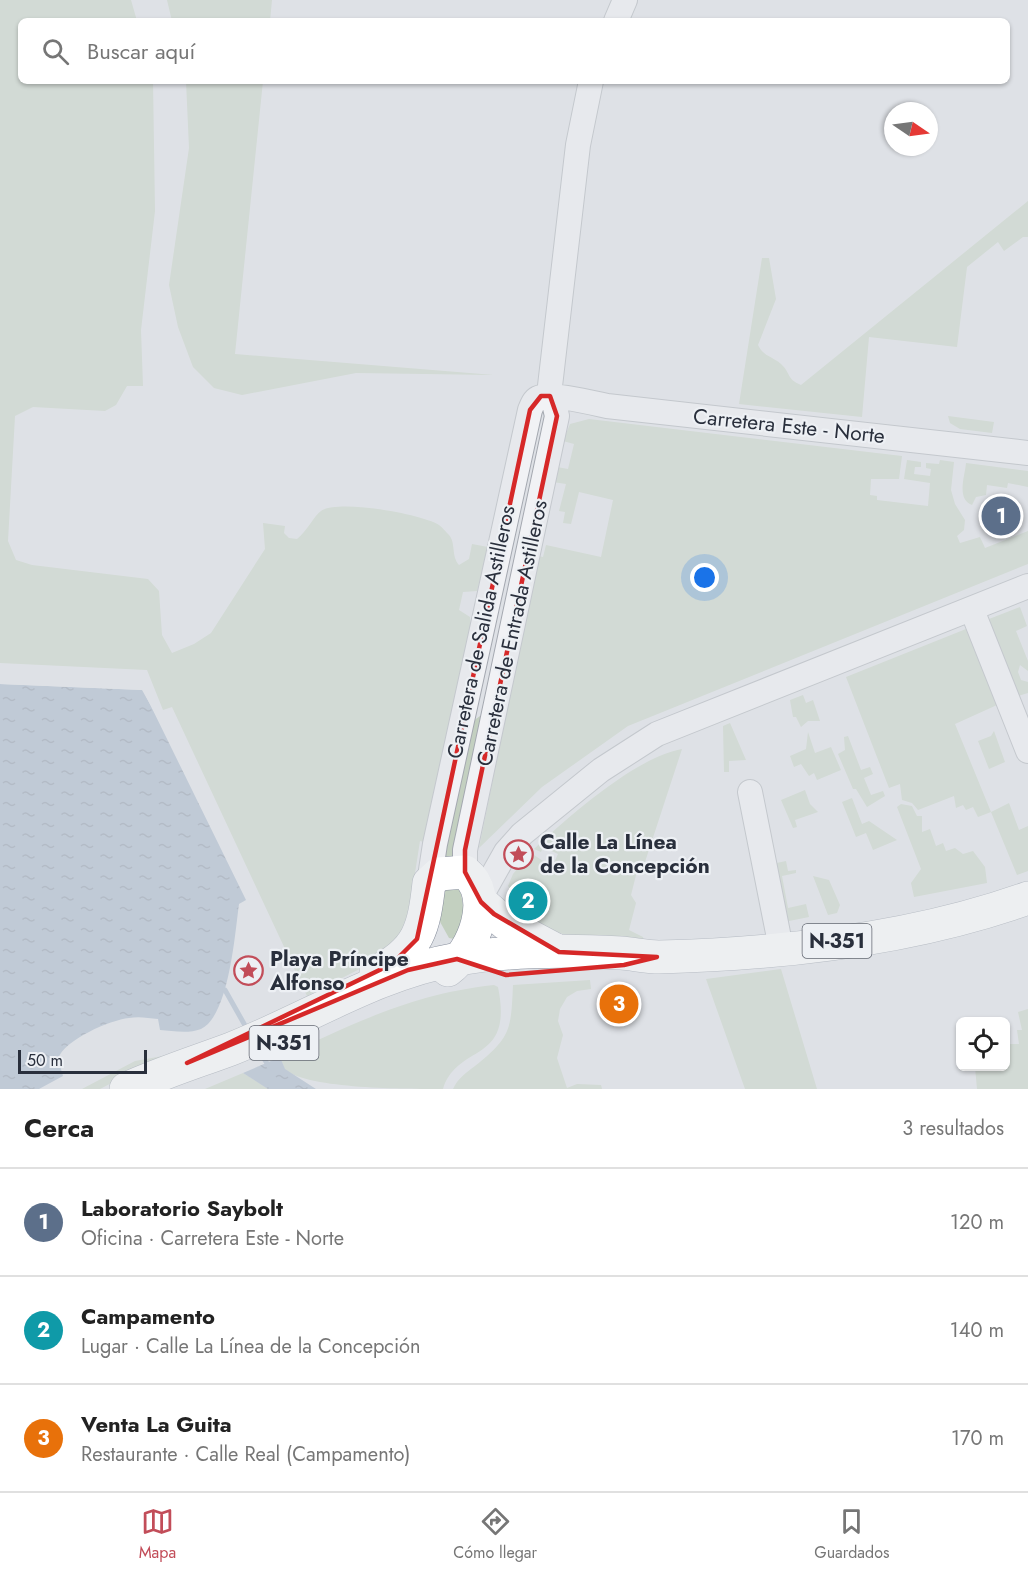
<!DOCTYPE html>
<html lang="es">
<head>
<meta charset="utf-8">
<style>
	body { margin:0; font-family:Jost,sans-serif; background:#f2f2f2; color:#222 }
	.controls { position:absolute; right:18px; bottom:18px; display:grid; overflow:hidden; border-radius:9px; box-shadow:0 2px 4px #0004 }
	.controls button { width:54px; height:54px; display:grid; place-items:center; padding:0; border:0; border-bottom:2px solid #e0e0e0; background:#fff; color:#222; font:30px sans-serif }
	.compass { position:absolute; left:884px; top:102px; width:54px; height:54px; border-radius:50%; background:#fff; box-shadow:0 2px 4px #0004; rotate:103deg }
	.scale { position:absolute; left:18px; bottom:15px; width:129px; box-sizing:border-box; padding-left:6px; border:3px solid #292f3c; border-top:0; font-size:16px; line-height:21px; white-space:nowrap; color:#292f3c; -webkit-text-stroke:4px #edf0f4; paint-order:stroke }
	.you { position:absolute; left:705px; top:578px; width:21px; height:21px; margin:-15px; border:4px solid #fff; border-radius:50%; background:#1a73e8; box-shadow:0 0 0 9px #1a73e833 }
	.badge { display:grid; place-items:center; width:39px; height:39px; border-radius:50%; background:#c24d59; color:#fff; font-size:20px; font-weight:700 }
	.pin { position:absolute; translate:-50% -50%; border:3px solid #fff; box-shadow:0 2px 6px #0006 }
	.list { margin:0; padding:0; list-style:none }
	h2 { display:flex; justify-content:space-between; align-items:center; height:78px; margin:0; padding:0 24px; font-size:26px }
	h2 small { font-size:20px; font-weight:400; color:#767676 }
	.list li { display:grid; grid-template-columns:39px 1fr auto; gap:18px; align-items:center; box-sizing:border-box; height:108px; padding:0 24px; border-top:2px solid #e0e0e0 }
	.list b { display:block; font-size:22px; white-space:nowrap }
	.list p { margin:0; font-size:20px; white-space:nowrap; color:#767676 }
	.list em { font-size:20px; font-style:normal; color:#767676 }
	.icon { flex:none; width:33px; height:33px; fill:none; stroke:currentColor; stroke-width:2; stroke-linecap:round; stroke-linejoin:round }
	.map { position:relative; flex:none; width:1028px; height:1089px; overflow:hidden }
	.search { position:absolute; background:#fff; box-shadow:0 2px 4px #0004; left:18px; right:18px; top:18px; height:66px; display:flex; align-items:center; gap:15px; box-sizing:border-box; padding:0 21px; border-radius:9px; color:#767676; font-size:22px }
	.sheet { height:402px; background:#fff }
	nav { display:flex; justify-content:space-around; align-items:center; box-sizing:border-box; height:84px; border-top:2px solid #e0e0e0; background:#fff; font-size:16px; color:#767676 }
	nav a { display:grid; justify-items:center; gap:3px }
	nav .on { color:#c24d59 }
	.map>svg:first-child { display:block }
	.green { fill:#c3d0c0 }
	.water { fill:url(#water-ripples) }
	.pier { fill:#dee1e6 }
	.lines { fill:none; stroke-linecap:round; stroke-linejoin:round }
	.stream { stroke:#9cadc4; stroke-width:5 }
	.minor-casing { stroke:#a4a8b0; stroke-width:26 }
	.highway-casing { stroke:#878e9c; stroke-width:34 }
	.minor { stroke:#f1f2f5; stroke-width:24 }
	.highway { stroke:#fff; stroke-width:33 }
	.marked { fill:none; stroke:#d62828; stroke-width:4.5; stroke-linejoin:round }
	.labels { text-anchor:middle; stroke-width:4.5; stroke-linejoin:round; paint-order:stroke }
	.shield { fill:#edf0f4; stroke:#646973; stroke-width:1.5 }
	.shield-label { font-size:20px; font-weight:bold; fill:#292f3c }
	.street-label { font-size:21px; fill:#292f3c; stroke:#edf0f4 }
	.poi-label { font-size:21px; font-weight:bold; fill:#292f3c; stroke:#edf0f4; text-anchor:start }
</style>
</head>
<body>
<div class="map">
<svg width="1028" height="1089" viewBox="0 0 1028 1089">
	<defs>
		<pattern id="water-ripples" width="26" height="14" patternUnits="userSpaceOnUse" patternTransform="scale(1.5)"><rect width="26" height="14" fill="#9cadc4"/><path d="M2 4q2-2 4 0t4 0M15 11q2-2 4 0t4 0" fill="none" stroke="#7f8da0"/></pattern>
	</defs>
	<rect width="100%" height="100%" fill="#dee1e6"/>
	<!-- green -->
	<path class="green" d="M0,0H131L137,21H21V81H153L155,211L141,330L143,386H127L116,405L105,411L33,407L15,416L8,541L16,560L32,565L148,579L159,591L162,635L172,653L194,644L211,633L265,549L263,523L285,526L284,533L289,538L297,539C307,531 314,516 321,511C338,499 422,514 439,525C442,527 446,532 449,535C456,543 451,556 459,565L469,559L472,544L488,547L477,591L463,592L459,610L470,617L471,628L424,842L420,841L407,924L381,958L307,996L172,707L163,710L147,670L0,663Z
		M167,0H272L270,21H172Z
		M186,81H263L235,354L494,375L356,373L242,395L214,388L193,367L178,327L169,285L189,148Z
		M1028,201V237H1023L1004,251L998,242L967,267L957,347L869,337L862,417L739,404L762,258H769L776,299L758,345C764,357 772,356 781,364C791,373 786,379 801,385Z
		M948,416L994,422L992,433L960,429L950,423Z
		M589,419L902,456L899,479H871L870,495L877,496V500L928,506L930,483L904,479L907,460L921,462V467H915L914,474L930,476L931,469L926,468V463L939,464L940,460L954,462L951,490L955,504L965,520L964,530L957,536L960,543L980,537L985,548L1028,531V564L628,726L542,787L479,848L538,556L543,557L546,545L601,557L613,500L579,492L571,524L563,523L565,512L559,511L566,484L553,482L557,467L568,469L574,444L563,441L570,424Z
		M966,463L1028,471V487L1008,483L1007,488L987,485L986,495L976,497L972,505C956,499 965,476 966,463Z
		M1020,607L1027,626L1016,631L1028,661V671L1020,665L1018,672L1021,680L1028,682V693L1018,696L989,619Z
		M966,629L997,705L955,724L991,812L1009,803L1019,830L1028,826V871L1017,875L991,812L978,817L973,807L966,810L963,805L956,808L954,796L918,810L912,803L902,800L900,784L889,788L846,677Z
		M803,695L806,703L813,700L820,721H808L801,727L796,717H793L790,700Z
		M480,716L483,718L458,858L444,864L443,846L473,721Z
		M730,723L746,760L729,761V772H724L723,726Z
		M994,731L1005,762L989,769L978,741L991,736Z
		M808,732L815,753L831,747L841,770L817,780L814,773L809,776L801,764L794,767L790,756L806,749Z
		M848,736L861,770L870,767L873,774L864,778L871,795L883,791L885,796L867,807L856,789H853L838,754L845,750L844,737Z
		M682,749L645,862L639,863L631,895L636,903L629,930L643,937L644,942L573,937L536,926L508,886L513,874L531,853L552,867L558,854L543,847L541,852L534,849C568,817 636,757 682,749Z
		M805,790L810,804L818,812L795,820L797,827L793,828L781,800Z
		M852,798L862,824L869,821L897,840L873,850L866,833L856,837L842,802Z
		M901,804L912,806L917,816H922V832L930,829L936,846L943,843L946,851L955,848L963,854L973,851L985,867L987,883L914,897L911,883L921,869L897,807Z
		M786,861L788,871L796,870V873L782,876L788,908L806,904L809,917L784,922L772,864Z
		M813,876L829,880L840,905L837,913L828,915Z
		M450,887H459C465,905 465,923 454,939L449,938L439,920L444,891Z
		M781,969L817,1089H745L706,979Z
		M590,980L591,989L577,991L567,997L560,1009L558,1021L563,1035L557,1058L567,1088L577,1084L601,1085L602,1089H453C457,1079 467,1072 475,1066C511,1037 511,1030 513,985Z
		M494,985L498,987C514,1065 458,1042 443,1089C406,1089 310,1089 285,1070C283,1067 282,1061 280,1057C355,1024 410,994 494,985Z
		M1028,1009V1089H977L975,1067L1006,1066V1044H1019L1017,1030H1022L1018,1012Z
		M163,1056L100,1089H82L135,1061Z
		M243,1073L269,1089H205Z"/>
	<!-- water -->
	<path class="water" d="M0,684L143,690L246,900L239,904C235,933 229,1016 201,1029C189,1034 172,1031 160,1030L158,1019C148,1018 139,1016 129,1018C110,1020 64,1040 58,1059L63,1076L39,1089H0Z
		M280,1057L285,1069L316,1089H268L243,1073Z"/>
	<!-- pier -->
	<path class="pier" d="M0,681L143,688L157,712L155,713L142,690L0,684Z"/>
	<g class="lines">
		<!-- stream -->
		<path class="stream" d="M225,990L247,1029
			M259,1051L270,1068"/>
		<defs>
			<path id="minor" d="M616,21L625,0
				M972,610L1028,751
				M750,792L781,948
				M465,872V850L557,416L550,386L578,145L591,81
				M429,883L435,844L530,410C532,405 534,400 538,398C548,392 593,403 607,406L1028,453
				M480,898L506,852L522,834L601,770L657,734L1028,586"/>
			<path id="highway" d="M481,902L505,923L554,949
				M376,972C419,951 424,928 429,883L439,874L465,872C495,896 474,951 448,970
				M126,1089C161,1073 196,1062 231,1049C307,1019 377,973 458,959C511,950 567,950 621,953C634,954 646,957 659,957C780,954 913,939 1028,898"/>
		</defs>
		<!-- minor casing -->
		<use href="#minor" class="minor-casing"/>
		<!-- highway casing -->
		<use href="#highway" class="highway-casing"/>
		<!-- minor -->
		<use href="#minor" class="minor"/>
		<!-- highway -->
		<use href="#highway" class="highway"/>
	</g>
	<!-- marked area -->
	<path d="M0 0H1028V1089H0ZM541,396H550L557,416L465,850V872L481,902L494,914L559,952L657,957L624,965L506,975L457,959L408,970L187,1063L392,964L417,939L530,410Z" fill="#dee1e6" fill-opacity=".55" fill-rule="evenodd"/>
	<path class="marked" d="M541,396H550L557,416L465,850V872L481,902L494,914L559,952L657,957L624,965L506,975L457,959L408,970L187,1063L392,964L417,939L530,410Z"/>
	<!-- icons -->
	<defs>
		<symbol id="sight-ring" viewBox="-11 -11 22 22"><circle r="9.5" fill="#edf0f4" stroke="#c24d59" stroke-width="1.5"/><path d="M0-6L1.8-2.2L6-1.7L2.9 1.2L3.7 5.4L0 3.3L-3.7 5.4L-2.9 1.2L-6-1.7L-1.8-2.2Z" fill="#c24d59"/></symbol>
	</defs>
	<g fill-rule="evenodd">
		<use href="#sight-ring" x="502" y="838" width="33" height="33"/>
		<use href="#sight-ring" x="232" y="954" width="33" height="33"/>
	</g>
	<g class="labels">
		<!-- shield labels -->
		<g class="shield">
			<rect x="802.5" y="924" width="69" height="34" rx="4.5"/>
			<rect x="249.5" y="1026" width="69" height="34" rx="4.5"/>
		</g>
		<g class="shield-label">
			<text x="837" y="948">N-351</text>
			<text x="284" y="1050">N-351</text>
		</g>
		<!-- street labels -->
		<g class="street-label">
			<text transform="translate(789 426) rotate(6)" y="7">Carretera Este - Norte</text>
			<text transform="translate(481 632) rotate(-78)" y="7">Carretera de Salida Astilleros</text>
			<text transform="translate(512 633) rotate(-78)" y="7">Carretera de Entrada Astilleros</text>
		</g>
		<!-- poi labels -->
		<g class="poi-label">
			<text x="540" y="849">Calle La Línea<tspan x="540" dy="24">de la Concepción</tspan></text>
			<text x="270" y="966">Playa Príncipe<tspan x="270" dy="24">Alfonso</tspan></text>
		</g>
	</g>
</svg>
<div class="controls">
<button><svg class="icon" aria-label="locate" viewBox="0 0 24 24"><circle cx="12" cy="12" r="6"/><path d="M12 2v4M12 18v4M2 12h4M18 12h4"/></svg></button>
</div>
<svg class="compass" viewBox="-18 -18 36 36"><path d="M0-13l5 13h-10z" fill="#e53935"/><path d="M0 13l5-13h-10z" fill="#767676"/></svg>
<div class="scale">50 m</div>
<div class="you"></div>
<div class="pin badge" style="left:1001px;top:516px;background:#5c6f8a">1</div>
<div class="pin badge" style="left:528px;top:901px;background:#0f9aa8">2</div>
<div class="pin badge" style="left:619px;top:1004px;background:#e8710a">3</div>
<div class="search"><svg class="icon" aria-label="search" viewBox="0 0 24 24"><circle cx="10" cy="10" r="6"/><path d="M15 15l6 6"/></svg>Buscar aquí</div>
</div>
<section class="sheet">
<h2>Cerca<small>3 resultados</small></h2>
<ul class="list">
<li><span class="badge" style="background:#5c6f8a">1</span><div><b>Laboratorio Saybolt</b><p>Oficina · Carretera Este - Norte</p></div><em>120 m</em></li>
<li><span class="badge" style="background:#0f9aa8">2</span><div><b>Campamento</b><p>Lugar · Calle La Línea de la Concepción</p></div><em>140 m</em></li>
<li><span class="badge" style="background:#e8710a">3</span><div><b>Venta La Guita</b><p>Restaurante · Calle Real (Campamento)</p></div><em>170 m</em></li>
</ul>
</section>
<nav>
<a class="on"><svg class="icon" aria-label="map" viewBox="0 0 24 24"><path d="M3 6l6-2 6 2 6-2v14l-6 2-6-2-6 2zM9 4v14M15 6v14"/></svg>Mapa</a>
<a><svg class="icon" aria-label="directions" viewBox="0 0 24 24"><path d="M12 3l9 9-9 9-9-9zM9 14v-3h6M13 9l2 2-2 2"/></svg>Cómo llegar</a>
<a><svg class="icon" aria-label="saved" viewBox="0 0 24 24"><path d="M7 4h10v16l-5-4-5 4z"/></svg>Guardados</a>
</nav>
</body>
</html>
